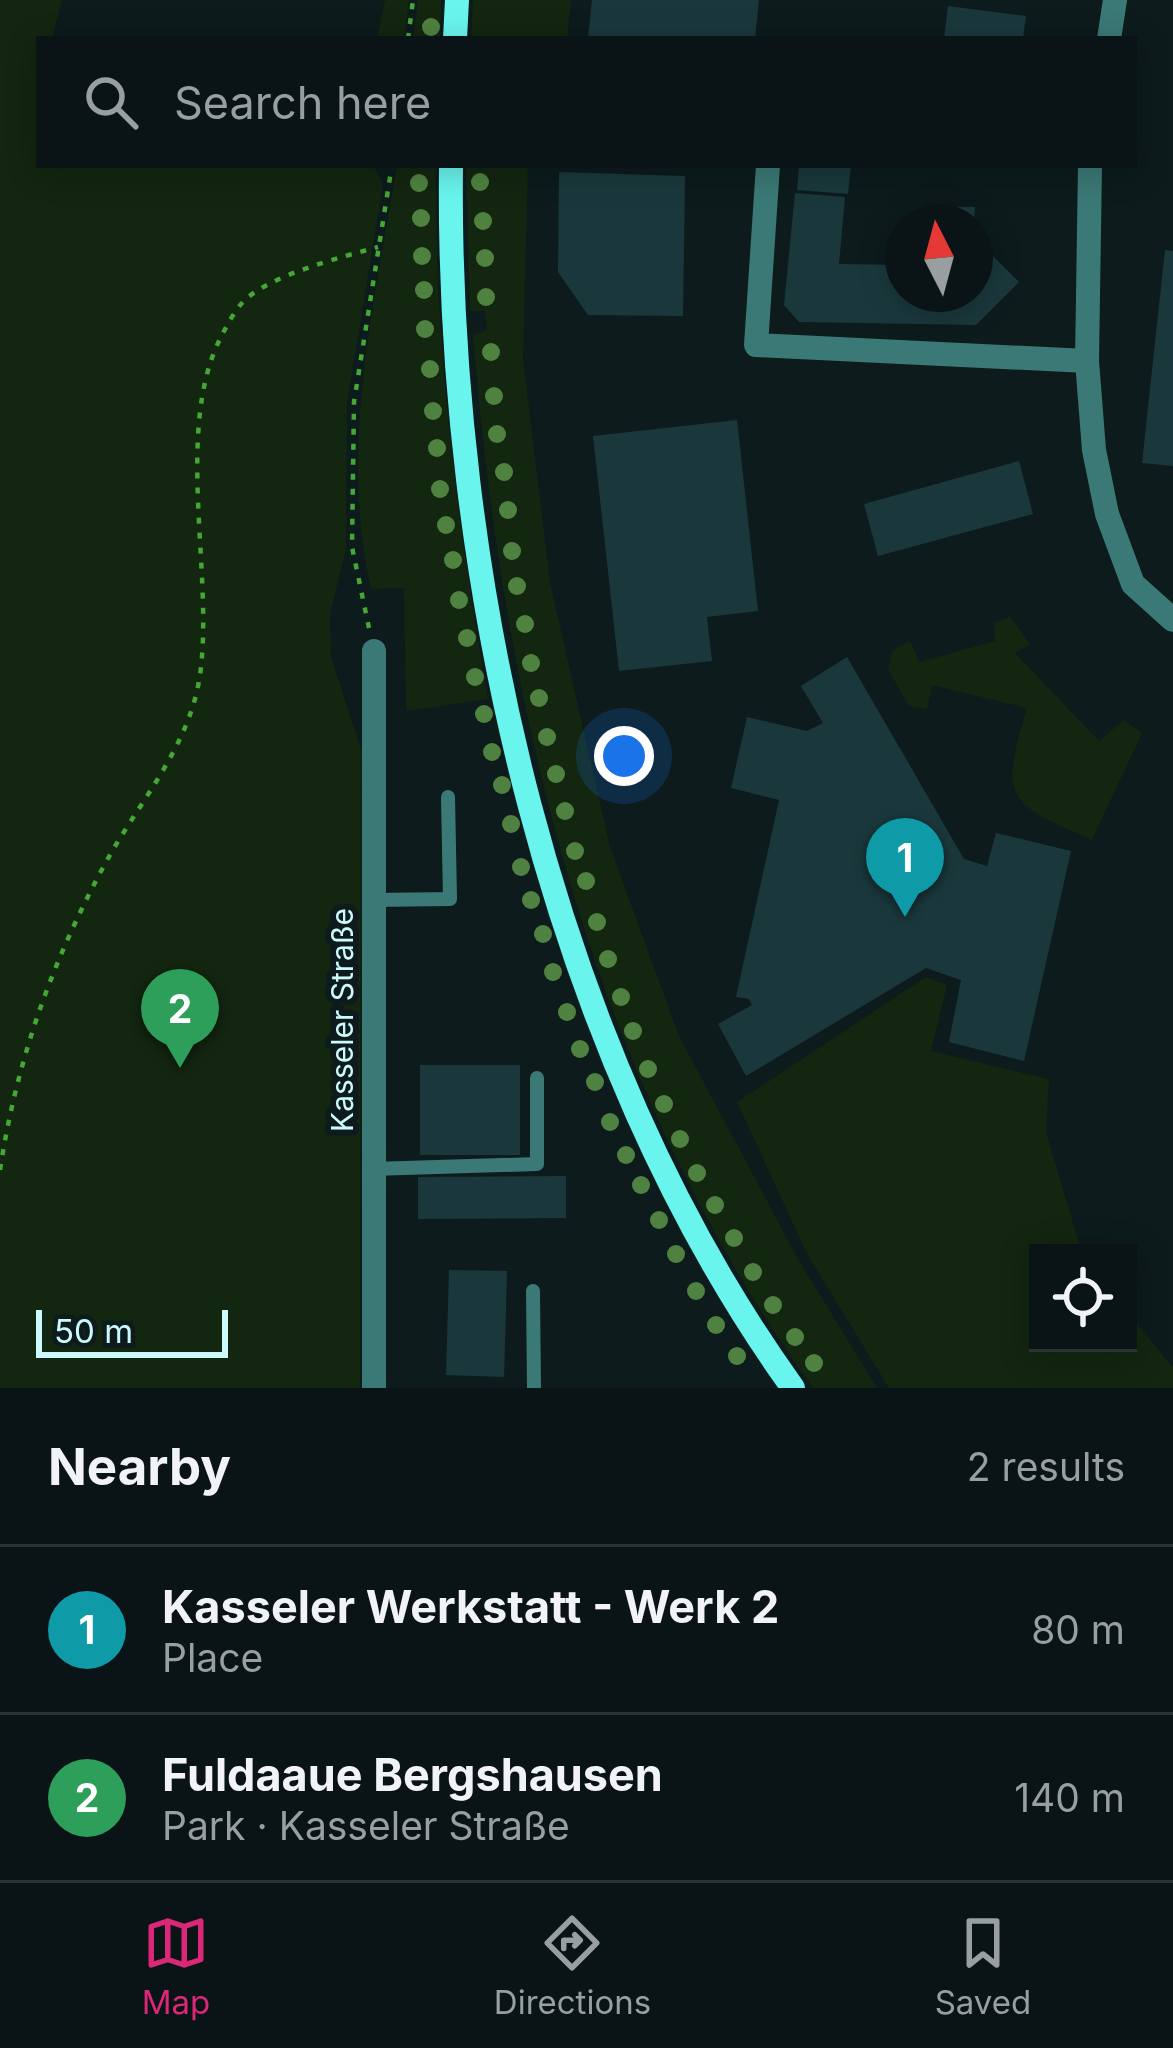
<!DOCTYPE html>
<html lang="en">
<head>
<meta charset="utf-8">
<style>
	body { margin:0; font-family:Inter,sans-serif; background:#182123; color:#f1f3f6 }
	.controls { position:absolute; right:36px; bottom:36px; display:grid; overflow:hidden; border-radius:0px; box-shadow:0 6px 30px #0003 }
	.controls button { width:108px; height:108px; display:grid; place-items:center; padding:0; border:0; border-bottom:3px solid #2a3335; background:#0a1416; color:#f1f3f6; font:60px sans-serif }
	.compass { position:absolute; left:885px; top:204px; width:108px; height:108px; border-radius:50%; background:#0a1416; box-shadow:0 6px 30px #0003; rotate:354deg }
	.scale { position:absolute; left:36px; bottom:30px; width:192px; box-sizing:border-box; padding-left:12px; border:6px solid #ccfafc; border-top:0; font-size:33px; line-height:42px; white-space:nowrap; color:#ccfafc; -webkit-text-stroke:9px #0d1b1d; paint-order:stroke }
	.you { position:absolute; left:624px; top:756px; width:42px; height:42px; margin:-30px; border:9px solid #fff; border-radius:50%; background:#1a73e8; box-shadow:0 0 0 18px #1a73e833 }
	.badge { display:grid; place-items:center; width:78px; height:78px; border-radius:50%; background:#db2777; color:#fff; font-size:39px; font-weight:700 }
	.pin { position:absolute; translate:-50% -99px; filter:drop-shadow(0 3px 6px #0008) }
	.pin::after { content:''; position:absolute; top:63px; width:42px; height:36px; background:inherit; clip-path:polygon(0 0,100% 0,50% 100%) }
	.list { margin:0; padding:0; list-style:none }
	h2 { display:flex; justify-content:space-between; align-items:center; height:156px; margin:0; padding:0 48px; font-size:51px }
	h2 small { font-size:39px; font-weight:400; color:#999ea1 }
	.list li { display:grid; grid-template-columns:78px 1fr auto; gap:36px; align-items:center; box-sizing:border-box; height:168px; padding:0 48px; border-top:3px solid #2a3335 }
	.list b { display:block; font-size:45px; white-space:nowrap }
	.list p { margin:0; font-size:39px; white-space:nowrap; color:#999ea1 }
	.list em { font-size:39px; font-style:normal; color:#999ea1 }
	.icon { flex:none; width:66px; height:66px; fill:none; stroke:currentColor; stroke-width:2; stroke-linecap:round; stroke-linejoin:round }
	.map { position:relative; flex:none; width:1173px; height:1388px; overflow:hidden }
	.search { position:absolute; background:#0a1416; box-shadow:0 6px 30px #0003; left:36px; right:36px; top:36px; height:132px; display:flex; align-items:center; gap:30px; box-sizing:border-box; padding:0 42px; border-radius:0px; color:#999ea1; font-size:45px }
	.sheet { height:492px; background:#0a1416 }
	nav { display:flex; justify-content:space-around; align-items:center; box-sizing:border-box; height:168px; border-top:3px solid #2a3335; background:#0a1416; font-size:33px; color:#999ea1 }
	nav a { display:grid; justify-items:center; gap:6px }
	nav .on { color:#db2777 }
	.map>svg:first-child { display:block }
	.green { fill:#132610 }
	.building { fill:#1a383c }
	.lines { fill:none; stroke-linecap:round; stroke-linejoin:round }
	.path { stroke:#45a735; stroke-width:4.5; stroke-dasharray:6 9; stroke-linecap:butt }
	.service { stroke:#3b7976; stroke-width:14 }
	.minor { stroke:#3b7976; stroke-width:24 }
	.secondary { stroke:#69f5ee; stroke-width:24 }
	.tree { fill:#4f8241 }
	.labels { text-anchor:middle; stroke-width:12; stroke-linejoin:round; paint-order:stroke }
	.street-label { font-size:30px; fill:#ccfafc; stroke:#0d1b1d }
</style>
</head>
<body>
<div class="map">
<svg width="1173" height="1388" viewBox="0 0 1173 1388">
	<rect width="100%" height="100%" fill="#0d1b1d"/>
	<!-- green -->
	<path class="green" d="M0,0H62L52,39H39V165H373L383,184L347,403L346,549L330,614L331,657L361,749L360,1388H0Z
		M385,0H409L404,39H377Z
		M418,0H441L440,39H413Z
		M473,0H571L567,39H471Z
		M397,165H436C434,345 457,522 488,699L406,711L404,588L371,589C339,449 374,304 397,165Z
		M466,165H528L523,358L550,582L610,847L679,1036L798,1259L877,1388H813C591,1080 503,708 473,335L487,330L485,311H470Z
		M1010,617L1030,644L1015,653L1099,741L1124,720L1142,733L1092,840C1009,803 998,802 1027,708L932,685L927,709L909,706L888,669L892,652L910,640L919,662L995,641L994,623Z
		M926,977L947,985L931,1051L1049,1079L1046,1132L1082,1253H1038V1343H1128V1312L1173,1368V1388H889L807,1254L737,1102Z"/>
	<!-- building -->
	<path class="building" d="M592,0H759L755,39H588Z
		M948,6L1026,16L1023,39H944Z
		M799,165H851L848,194L797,190Z
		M559,172L685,176L683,316L588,315L558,272Z
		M795,193L845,197L839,264L903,265V294H975V238L1019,282L976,325L799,322L784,305Z
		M945,207H975L974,222H944Z
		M1165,250L1173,251V466L1142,463Z
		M737,420L758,611L707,617L712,661L619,671L593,436Z
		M1019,461L1033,514L878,556L864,504Z
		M847,657L964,859L987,866L996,833L1071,851L1024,1061L949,1042L961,980L926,968L746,1076L718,1024L752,1005L749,999L736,997L779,800L731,788L747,717L807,731L823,723L801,686Z
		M420,1065H520V1155H420Z
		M566,1176V1218L418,1219V1177Z
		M449,1270L507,1271L504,1377L446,1375Z"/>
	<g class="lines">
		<!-- path -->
		<path class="path" d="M408,39L413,0
			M369,628L352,547L354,402L392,165
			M0,1170C17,1059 52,961 106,862C142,797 193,743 201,667C212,568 176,431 219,341C225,329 234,311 243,302C269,275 342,257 378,247"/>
		<!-- service -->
		<path class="service" d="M373,900L450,899L448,797
			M372,1169L537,1164V1078
			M533,1291L534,1388"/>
		<!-- minor -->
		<path class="minor" d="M1109,39L1115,0
			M768,165L756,345L1087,361
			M1090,165L1087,361L1094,450L1107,514L1133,584L1173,620
			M374,651V1388"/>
		<!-- secondary -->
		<path class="secondary" d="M455,39L457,0
			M451,165C446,575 551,1052 793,1388"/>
	</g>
	<!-- trees -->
	<g class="tree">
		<circle cx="431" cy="27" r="9"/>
		<circle cx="480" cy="182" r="9"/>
		<circle cx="419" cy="183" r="9"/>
		<circle cx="421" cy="218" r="9"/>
		<circle cx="483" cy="221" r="9"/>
		<circle cx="422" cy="256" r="9"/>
		<circle cx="485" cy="258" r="9"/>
		<circle cx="424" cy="290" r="9"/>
		<circle cx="486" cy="297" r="9"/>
		<circle cx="425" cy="329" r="9"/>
		<circle cx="491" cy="352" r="9"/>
		<circle cx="430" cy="369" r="9"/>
		<circle cx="494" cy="396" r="9"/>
		<circle cx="433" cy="411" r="9"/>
		<circle cx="497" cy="434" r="9"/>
		<circle cx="437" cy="448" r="9"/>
		<circle cx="504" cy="472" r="9"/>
		<circle cx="440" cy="489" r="9"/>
		<circle cx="508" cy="510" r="9"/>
		<circle cx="446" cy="525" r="9"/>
		<circle cx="512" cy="551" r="9"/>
		<circle cx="453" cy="560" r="9"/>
		<circle cx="517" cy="586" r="9"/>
		<circle cx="459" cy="600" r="9"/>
		<circle cx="525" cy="624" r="9"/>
		<circle cx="467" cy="638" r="9"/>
		<circle cx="531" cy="663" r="9"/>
		<circle cx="475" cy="677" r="9"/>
		<circle cx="539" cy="698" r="9"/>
		<circle cx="484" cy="714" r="9"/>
		<circle cx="547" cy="737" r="9"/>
		<circle cx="492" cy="752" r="9"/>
		<circle cx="556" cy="774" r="9"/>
		<circle cx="502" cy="785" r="9"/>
		<circle cx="565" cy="811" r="9"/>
		<circle cx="511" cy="824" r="9"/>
		<circle cx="575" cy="851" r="9"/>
		<circle cx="521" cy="867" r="9"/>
		<circle cx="586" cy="881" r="9"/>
		<circle cx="531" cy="900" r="9"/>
		<circle cx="597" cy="922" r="9"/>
		<circle cx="543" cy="934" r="9"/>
		<circle cx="608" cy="959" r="9"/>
		<circle cx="553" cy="972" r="9"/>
		<circle cx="621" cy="997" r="9"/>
		<circle cx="567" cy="1012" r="9"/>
		<circle cx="633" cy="1031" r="9"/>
		<circle cx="580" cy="1049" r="9"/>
		<circle cx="648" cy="1069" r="9"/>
		<circle cx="595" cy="1082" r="9"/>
		<circle cx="664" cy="1104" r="9"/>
		<circle cx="610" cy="1122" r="9"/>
		<circle cx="680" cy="1139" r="9"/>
		<circle cx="626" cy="1155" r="9"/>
		<circle cx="697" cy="1173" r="9"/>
		<circle cx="641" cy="1185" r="9"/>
		<circle cx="715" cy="1205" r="9"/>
		<circle cx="659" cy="1220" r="9"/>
		<circle cx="734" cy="1238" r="9"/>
		<circle cx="676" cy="1254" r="9"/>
		<circle cx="753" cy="1272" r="9"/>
		<circle cx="696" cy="1291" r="9"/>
		<circle cx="773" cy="1305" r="9"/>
		<circle cx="716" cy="1325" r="9"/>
		<circle cx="795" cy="1337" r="9"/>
		<circle cx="737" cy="1356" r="9"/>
		<circle cx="814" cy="1363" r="9"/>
	</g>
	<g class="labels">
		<!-- street labels -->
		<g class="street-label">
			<text transform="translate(343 1020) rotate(-90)" y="10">Kasseler Straße</text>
		</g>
	</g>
</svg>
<div class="controls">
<button><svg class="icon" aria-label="locate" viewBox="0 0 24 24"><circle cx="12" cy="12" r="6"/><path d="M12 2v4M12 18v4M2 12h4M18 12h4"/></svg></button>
</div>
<svg class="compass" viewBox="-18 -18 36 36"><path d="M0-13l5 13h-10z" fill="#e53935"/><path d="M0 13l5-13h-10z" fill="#999ea1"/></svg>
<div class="scale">50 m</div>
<div class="you"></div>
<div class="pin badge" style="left:905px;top:917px;background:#0f9aa8">1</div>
<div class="pin badge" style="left:180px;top:1068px;background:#2e9e5b">2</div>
<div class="search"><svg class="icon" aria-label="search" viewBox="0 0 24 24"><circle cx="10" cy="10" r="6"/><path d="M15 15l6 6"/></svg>Search here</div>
</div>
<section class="sheet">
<h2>Nearby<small>2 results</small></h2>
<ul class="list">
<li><span class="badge" style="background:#0f9aa8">1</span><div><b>Kasseler Werkstatt - Werk 2</b><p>Place</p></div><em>80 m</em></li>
<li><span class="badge" style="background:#2e9e5b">2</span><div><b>Fuldaaue Bergshausen</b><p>Park · Kasseler Straße</p></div><em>140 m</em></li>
</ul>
</section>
<nav>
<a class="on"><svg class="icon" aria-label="map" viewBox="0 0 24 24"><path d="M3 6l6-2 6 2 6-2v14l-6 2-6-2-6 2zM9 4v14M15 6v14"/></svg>Map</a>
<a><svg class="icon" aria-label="directions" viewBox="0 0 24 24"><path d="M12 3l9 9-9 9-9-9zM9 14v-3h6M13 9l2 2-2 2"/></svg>Directions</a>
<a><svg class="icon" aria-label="saved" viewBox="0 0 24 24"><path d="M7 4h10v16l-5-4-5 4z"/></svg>Saved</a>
</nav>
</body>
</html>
